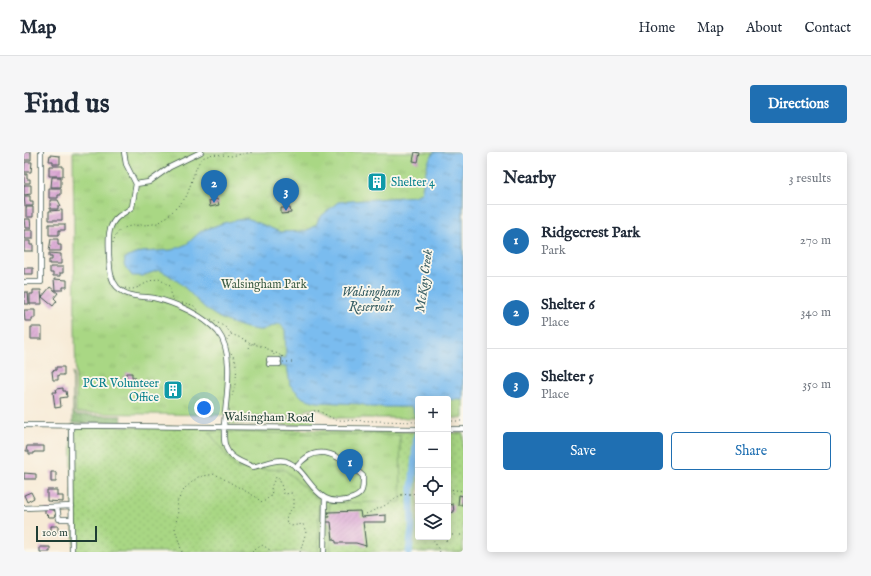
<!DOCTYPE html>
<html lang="en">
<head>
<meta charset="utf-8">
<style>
	body { margin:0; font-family:"IM FELL English",serif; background:#f6f6f7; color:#1f2937 }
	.controls { position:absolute; right:12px; bottom:12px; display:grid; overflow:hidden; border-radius:4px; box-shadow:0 2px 10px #0003 }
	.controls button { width:36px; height:36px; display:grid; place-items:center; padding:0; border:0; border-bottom:1px solid #e0e1e3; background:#fff; color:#1f2937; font:20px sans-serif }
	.scale { position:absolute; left:12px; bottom:10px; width:61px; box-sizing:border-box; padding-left:4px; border:2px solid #1f3d34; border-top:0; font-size:11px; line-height:14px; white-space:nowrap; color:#1f3d34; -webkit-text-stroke:3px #fbf7ec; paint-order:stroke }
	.you { position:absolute; left:180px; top:256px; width:14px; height:14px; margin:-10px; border:3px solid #fff; border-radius:50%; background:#1a73e8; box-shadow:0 0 0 6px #1a73e833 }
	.badge { display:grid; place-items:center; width:26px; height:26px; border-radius:50%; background:#1f6fb2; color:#fff; font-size:13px; font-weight:700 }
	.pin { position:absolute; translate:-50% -33px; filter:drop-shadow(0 1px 2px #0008) }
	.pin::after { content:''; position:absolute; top:21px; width:14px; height:12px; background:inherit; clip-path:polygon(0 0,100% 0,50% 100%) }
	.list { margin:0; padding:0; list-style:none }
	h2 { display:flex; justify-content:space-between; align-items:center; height:52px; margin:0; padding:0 16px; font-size:17px }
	h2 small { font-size:13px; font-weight:400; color:#747a83 }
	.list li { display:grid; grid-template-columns:26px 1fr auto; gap:12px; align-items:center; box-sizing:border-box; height:72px; padding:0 16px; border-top:1px solid #e0e1e3 }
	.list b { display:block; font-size:15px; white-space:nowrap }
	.list p { margin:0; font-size:13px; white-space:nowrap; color:#747a83 }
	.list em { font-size:13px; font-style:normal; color:#747a83 }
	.actions { display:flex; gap:8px; padding:12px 16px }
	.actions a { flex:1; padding:9px 0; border:1px solid #1f6fb2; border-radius:4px; text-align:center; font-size:14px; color:#1f6fb2 }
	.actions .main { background:#1f6fb2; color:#fff }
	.icon { flex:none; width:22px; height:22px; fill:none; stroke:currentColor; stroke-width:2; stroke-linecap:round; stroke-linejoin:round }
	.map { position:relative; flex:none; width:439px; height:400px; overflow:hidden; border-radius:4px }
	header { display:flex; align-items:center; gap:24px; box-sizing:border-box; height:56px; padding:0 20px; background:#fff; border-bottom:1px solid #e0e1e3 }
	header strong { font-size:19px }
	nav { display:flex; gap:22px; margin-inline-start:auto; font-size:14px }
	.intro { display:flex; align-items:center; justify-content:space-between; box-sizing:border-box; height:96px; padding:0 24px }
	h1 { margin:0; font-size:28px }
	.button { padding:10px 18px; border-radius:4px; background:#1f6fb2; color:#fff; font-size:14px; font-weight:700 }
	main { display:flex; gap:24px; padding:0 24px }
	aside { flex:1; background:#fff; border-radius:4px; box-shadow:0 2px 10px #0003 }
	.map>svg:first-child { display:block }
	.grass { fill:url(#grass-dots); stroke:#648a5c }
	.forest { fill:url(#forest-crowns); stroke:#527a53 }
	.park { fill:url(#park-tufts); stroke:#648a5c }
	.water { fill:url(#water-ripples); stroke:#4c7c92 }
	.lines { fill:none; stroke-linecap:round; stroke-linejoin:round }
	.river { stroke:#7abcef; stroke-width:7 }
	.building { fill:url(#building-hatch) }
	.minor-casing { stroke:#3f574c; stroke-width:6 }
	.path { stroke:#3f574c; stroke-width:1; stroke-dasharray:1 3; stroke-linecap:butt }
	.minor { stroke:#fff; stroke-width:4.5 }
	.labels { text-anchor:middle; stroke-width:3.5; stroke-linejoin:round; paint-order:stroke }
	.culture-label { font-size:12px; fill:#0d838f; stroke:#fbf7ec; text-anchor:start }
	.park-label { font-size:12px; fill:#3b5c44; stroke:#fbf7ec }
	.street-label { font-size:12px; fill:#1f3d34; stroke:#fbf7ec }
	.water-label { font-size:13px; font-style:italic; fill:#365d63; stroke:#fbf7ec }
</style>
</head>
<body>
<header>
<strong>Map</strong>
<nav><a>Home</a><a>Map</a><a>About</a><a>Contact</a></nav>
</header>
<div class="intro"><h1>Find us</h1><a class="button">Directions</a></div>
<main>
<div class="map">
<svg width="439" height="400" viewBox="0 0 439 400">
	<defs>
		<pattern id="grass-dots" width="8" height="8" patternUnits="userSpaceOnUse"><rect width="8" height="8" fill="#a9d784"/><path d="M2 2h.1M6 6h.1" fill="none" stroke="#91b973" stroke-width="1.8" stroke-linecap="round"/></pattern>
		<pattern id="forest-crowns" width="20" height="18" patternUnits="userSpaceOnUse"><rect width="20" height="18" fill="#86b872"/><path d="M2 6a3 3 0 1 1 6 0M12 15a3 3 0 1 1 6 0" fill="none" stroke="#6d975e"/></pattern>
		<pattern id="park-tufts" width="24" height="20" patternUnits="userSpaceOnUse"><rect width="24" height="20" fill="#a9d784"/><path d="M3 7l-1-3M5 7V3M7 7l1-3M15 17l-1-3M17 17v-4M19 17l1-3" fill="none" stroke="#91b973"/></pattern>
		<pattern id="water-ripples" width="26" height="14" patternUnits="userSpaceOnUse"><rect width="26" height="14" fill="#7abcef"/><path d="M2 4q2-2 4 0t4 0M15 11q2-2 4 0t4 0" fill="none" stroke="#639ac2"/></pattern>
		<pattern id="building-hatch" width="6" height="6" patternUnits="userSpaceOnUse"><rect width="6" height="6" fill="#d69cd1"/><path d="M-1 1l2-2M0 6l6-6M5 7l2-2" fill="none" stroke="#ad80aa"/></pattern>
	</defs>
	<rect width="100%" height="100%" fill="#fbf7ec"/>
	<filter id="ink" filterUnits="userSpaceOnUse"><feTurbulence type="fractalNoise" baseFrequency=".025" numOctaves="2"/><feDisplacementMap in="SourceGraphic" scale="8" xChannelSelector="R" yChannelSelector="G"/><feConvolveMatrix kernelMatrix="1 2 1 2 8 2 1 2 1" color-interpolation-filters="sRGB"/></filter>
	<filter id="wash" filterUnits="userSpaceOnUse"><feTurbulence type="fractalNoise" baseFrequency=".012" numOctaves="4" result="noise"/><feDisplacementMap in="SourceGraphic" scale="16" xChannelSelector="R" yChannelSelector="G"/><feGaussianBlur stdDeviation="0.9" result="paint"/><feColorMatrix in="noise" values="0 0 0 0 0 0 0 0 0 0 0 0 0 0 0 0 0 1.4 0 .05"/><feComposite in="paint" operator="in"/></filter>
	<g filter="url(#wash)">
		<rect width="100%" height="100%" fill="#f7ead6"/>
		<!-- grass -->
		<path class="grass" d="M47,273L394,280V385H424V281H439V400H50Z"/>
		<!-- forest -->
		<path class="forest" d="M49,220L50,261L52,263L97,264L98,271H49Z"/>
		<!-- park -->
		<path class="park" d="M49,0H439V266H424V247H394V266H313L292,256L285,257L270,264L52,261Z
			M290,258V273L202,272L203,266H270Z
			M185,280L376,283L377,350L305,351L307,400H294L295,348L261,318L212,316Z"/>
		<!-- water -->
		<path class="water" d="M410,0H439V248L394,247V272L390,271L392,268L389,257L386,255H347L336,252L293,250L279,246L266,233L263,214H255V206H262L261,178L257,172C248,172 243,179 234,178C216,176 193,167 180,155C164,140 156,127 135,118L118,124H108L100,113L101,106L118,100L148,98L163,92L177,79L199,71L223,66L256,80L281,79L292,73L295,66L314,50L390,44L397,41L404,10Z"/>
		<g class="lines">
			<!-- river -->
			<path class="river" d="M385,400L388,376L387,348L393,283"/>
		</g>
		<g id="blocks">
			<!-- building -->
			<path class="building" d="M0,0H7V8H0Z
				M391,0L396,1L394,10L389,9Z
				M26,3L36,4V12H29V9H25Z
				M1,10H8L7,20H0Z
				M25,14H39V24H25Z
				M0,22H3V27H6V31H0Z
				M28,25H37V35H27Z
				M349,27H358V33H349Z
				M0,33H7V42L0,43Z
				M25,36H37V43H34V46H25Z
				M0,44H6V49H9V54H1Z
				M193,47L195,53L186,55L185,49Z
				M26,48H34L37,54H34V57H26Z
				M2,55H9V65H2Z
				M257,56H266L267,61L257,62Z
				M38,58V68H25V59Z
				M0,67H6L7,76H1Z
				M25,72H41V78H35V83H25Z
				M0,78H9V87H0Z
				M27,87H34V93H37V99H25Z
				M0,89H6V93H9V99H0Z
				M25,101L37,102V112H25V108H28V105H25Z
				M26,115H39V121H36V124H29V121H26Z
				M0,116H9V122H0Z
				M30,127L43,128V135H39V138H31Z
				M26,135L34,141L30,146L33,149L29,154L18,145Z
				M9,138H17L18,152H6V142H9Z
				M0,140H4L5,152H0Z
				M0,158H11V166H8V169H1Z
				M7,175H18V187H7Z
				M32,215H40V223H34V228H29L28,219L32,218Z
				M102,221H108V225H111V232L99,231V224L102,225Z
				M143,233H148V236L155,235L156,241L143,244Z
				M39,236V239H42L43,245L36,246L37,255L31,256L29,240H33L32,237Z
				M3,294H20V300H10V302H5V299H2Z
				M27,320H32V330H27Z
				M0,321L12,322V327H0Z
				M23,338H33V344H39V350L23,349Z
				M7,340L10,346L3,350L0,343Z
				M435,343L439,344L438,353H434Z
				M429,352L430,360L424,361V353Z
				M21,357L30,358L32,361L30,365H25L21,361Z
				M336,359L337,365L362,363V370H339L342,394L332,391H312V389L309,388L307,370H302V365H306L304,360Z
				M27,374H34V380H27Z
				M16,395H26V400H16Z"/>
		</g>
	</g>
	<g filter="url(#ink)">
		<use href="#blocks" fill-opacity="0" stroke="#3f574c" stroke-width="1"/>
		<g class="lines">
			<defs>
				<path id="minor" d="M100,0L102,12L112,32L108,55C104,59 99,61 95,64C82,74 85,89 85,103C86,114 85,126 93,135C104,146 117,144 130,146C152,151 179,163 194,180C212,203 201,248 200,275C200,285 199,293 205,301C210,308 221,311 229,315C239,313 251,306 262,309C287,318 290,361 329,346C340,342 339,335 339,324C318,305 293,287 272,316
					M112,32L125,30L146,15L177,0
					M0,130H17V0
					M245,208H255
					M245,212H255
					M0,273L394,277
					M47,273L48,400
					M424,277H439
					M33,355L35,367H48
					M0,356L48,354
					M300,400L301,346"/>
			</defs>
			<!-- minor casing -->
			<use href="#minor" class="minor-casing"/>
			<!-- path -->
			<path class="path" d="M89,91C95,64 125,79 139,68C144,64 161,48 163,43C167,33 171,14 178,6L189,2L207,4L229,0
				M101,136C114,141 122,127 135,127L146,134L148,147
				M158,151L169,153L174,159
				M187,167L201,175L207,181L203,188
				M207,182L222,188L220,191
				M221,189C232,194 243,193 251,204
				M225,196L228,191H232
				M248,200L255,202L257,205L262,204
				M207,201C216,212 212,231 208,244
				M259,210H268
				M205,264L209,267L267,268L274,267L290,259H295L312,268L394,270
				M424,269H439
				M424,337L439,339
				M424,348L430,339
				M342,362L360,354L377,343L394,341
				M424,383H439
				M408,385L416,400
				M422,389L423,385
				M158,400L151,377L154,359L153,350L161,336L174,325L191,322L232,345L238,351L248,343L247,335L252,325L255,326L260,342L268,341L270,345V354C266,360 260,363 263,371L267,374L279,372L282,380L276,400
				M228,400L238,393L245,397V400"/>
			<!-- minor -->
			<use href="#minor" class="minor"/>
		</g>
	</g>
	<!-- icons -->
	<defs>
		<symbol id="building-square" viewBox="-11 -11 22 22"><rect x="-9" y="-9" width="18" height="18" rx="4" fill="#0f9aa8" stroke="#fbf7ec"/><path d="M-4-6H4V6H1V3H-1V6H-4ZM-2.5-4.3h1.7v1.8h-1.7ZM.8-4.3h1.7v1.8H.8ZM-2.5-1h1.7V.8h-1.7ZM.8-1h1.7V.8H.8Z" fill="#fff"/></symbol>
	</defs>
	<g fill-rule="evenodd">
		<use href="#building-square" x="342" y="19" width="22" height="22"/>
		<use href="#building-square" x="138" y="227" width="22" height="22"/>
	</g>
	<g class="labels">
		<!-- culture labels -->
		<g class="culture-label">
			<text x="367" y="34">Shelter 4</text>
			<text x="135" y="235" text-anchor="end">PCR Volunteer<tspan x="135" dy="14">Office</tspan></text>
		</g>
		<!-- park labels -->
		<g class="park-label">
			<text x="240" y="136">Walsingham Park</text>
		</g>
		<!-- street labels -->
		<g class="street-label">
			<text transform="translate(245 265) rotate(1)" y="4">Walsingham Road</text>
		</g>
		<!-- water labels -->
		<g class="water-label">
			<text transform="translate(399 129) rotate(-83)" y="5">McKay Creek</text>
			<text x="347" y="144">Walsingham<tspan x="347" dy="15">Reservoir</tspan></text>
		</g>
	</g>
</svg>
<div class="controls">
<button>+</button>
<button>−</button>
<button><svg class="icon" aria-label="locate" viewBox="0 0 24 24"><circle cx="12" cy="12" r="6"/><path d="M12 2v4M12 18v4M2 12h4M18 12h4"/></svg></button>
<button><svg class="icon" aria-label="layers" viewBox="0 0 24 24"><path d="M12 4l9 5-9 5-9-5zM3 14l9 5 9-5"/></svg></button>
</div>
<div class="scale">100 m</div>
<div class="you"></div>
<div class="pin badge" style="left:326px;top:330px">1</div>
<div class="pin badge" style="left:190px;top:51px">2</div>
<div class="pin badge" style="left:262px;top:59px">3</div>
</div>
<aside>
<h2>Nearby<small>3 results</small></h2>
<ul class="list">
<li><span class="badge">1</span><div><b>Ridgecrest Park</b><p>Park</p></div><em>270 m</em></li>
<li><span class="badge">2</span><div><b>Shelter 6</b><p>Place</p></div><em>340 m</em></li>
<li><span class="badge">3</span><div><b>Shelter 5</b><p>Place</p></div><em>350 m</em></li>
</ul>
<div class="actions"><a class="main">Save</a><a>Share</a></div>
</aside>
</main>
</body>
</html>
